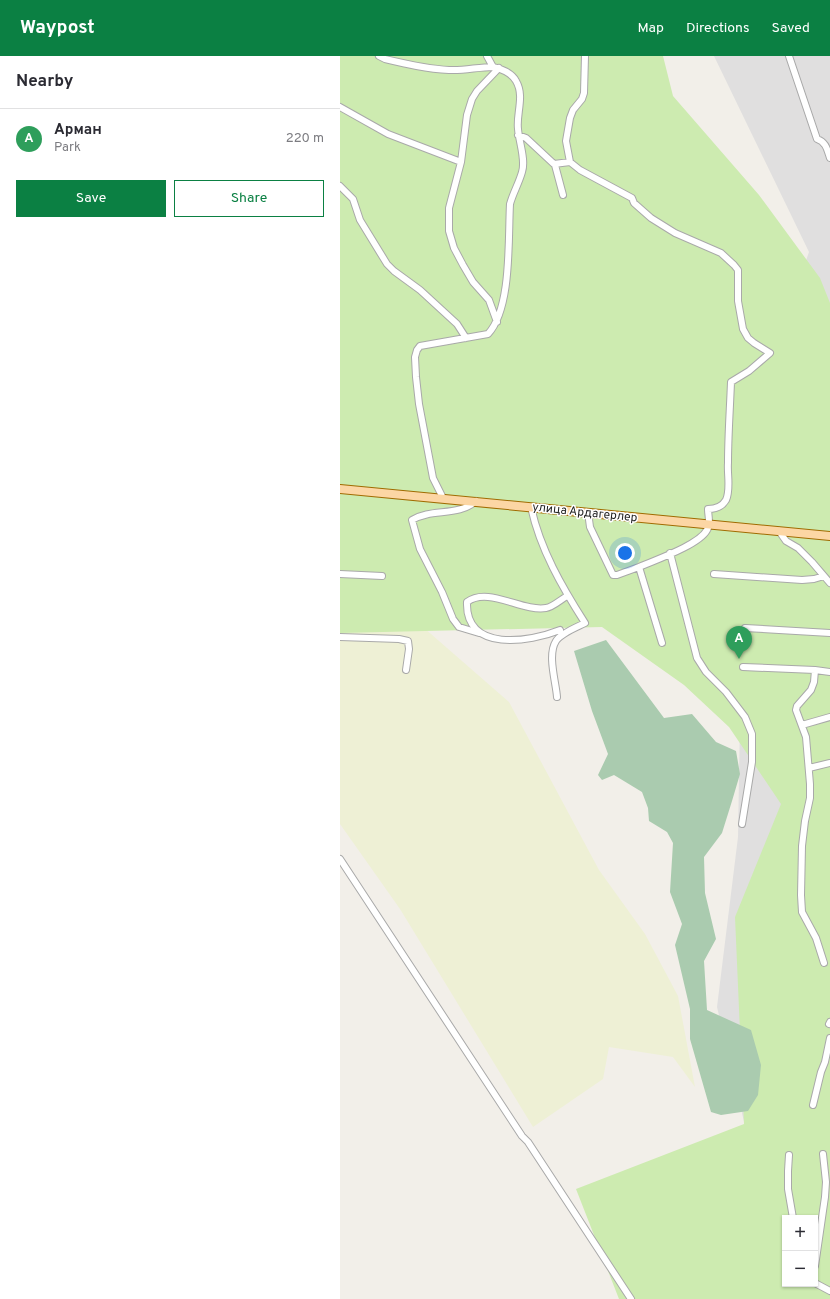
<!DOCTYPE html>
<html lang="en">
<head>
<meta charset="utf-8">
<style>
	body { margin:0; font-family:Overpass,sans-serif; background:#f7f7f7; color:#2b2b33 }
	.controls { position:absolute; right:12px; bottom:12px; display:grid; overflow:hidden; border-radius:0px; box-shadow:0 1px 3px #0004 }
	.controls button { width:36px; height:36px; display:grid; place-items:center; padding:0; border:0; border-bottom:1px solid #e1e1e2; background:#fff; color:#2b2b33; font:20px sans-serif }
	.you { position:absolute; left:285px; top:497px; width:14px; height:14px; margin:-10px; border:3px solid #fff; border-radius:50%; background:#1a73e8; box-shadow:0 0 0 6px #1a73e833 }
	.badge { display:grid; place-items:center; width:26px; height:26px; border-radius:50%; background:#0b8043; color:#fff; font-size:13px; font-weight:700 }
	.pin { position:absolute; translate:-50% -33px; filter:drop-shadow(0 1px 2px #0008) }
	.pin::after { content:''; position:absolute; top:21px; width:14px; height:12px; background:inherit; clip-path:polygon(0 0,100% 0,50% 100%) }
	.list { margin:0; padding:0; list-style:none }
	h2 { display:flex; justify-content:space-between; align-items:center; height:52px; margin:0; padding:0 16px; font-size:17px }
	h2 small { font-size:13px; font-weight:400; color:#7c7c81 }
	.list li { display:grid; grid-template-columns:26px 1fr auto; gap:12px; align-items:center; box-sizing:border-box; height:60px; padding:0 16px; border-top:1px solid #e1e1e2 }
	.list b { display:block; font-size:15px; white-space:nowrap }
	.list p { margin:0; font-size:13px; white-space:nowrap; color:#7c7c81 }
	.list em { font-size:13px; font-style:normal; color:#7c7c81 }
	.actions { display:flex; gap:8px; padding:12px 16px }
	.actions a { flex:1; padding:9px 0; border:1px solid #0b8043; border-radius:0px; text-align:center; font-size:14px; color:#0b8043 }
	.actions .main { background:#0b8043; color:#fff }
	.map { position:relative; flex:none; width:490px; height:1243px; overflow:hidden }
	header { display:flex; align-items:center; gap:24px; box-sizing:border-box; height:56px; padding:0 20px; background:#0b8043; color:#fff }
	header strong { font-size:19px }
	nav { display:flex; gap:22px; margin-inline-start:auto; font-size:14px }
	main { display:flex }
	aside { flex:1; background:#fff }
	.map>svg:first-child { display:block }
	.residential { fill:#e0dfdf; fill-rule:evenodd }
	.farmland { fill:#eef0d5 }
	.grass { fill:#cdebb0; fill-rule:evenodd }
	.cemetery { fill:#aacbaf }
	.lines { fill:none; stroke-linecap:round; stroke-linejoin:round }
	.minor-casing { stroke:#a9a9a9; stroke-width:8 }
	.major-casing { stroke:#a06b00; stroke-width:10 }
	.minor { stroke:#fff; stroke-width:6 }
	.major { stroke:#fcd6a4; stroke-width:8 }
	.labels { text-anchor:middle; stroke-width:3; stroke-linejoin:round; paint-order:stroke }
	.street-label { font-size:12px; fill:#222; stroke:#fff }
</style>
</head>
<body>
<header>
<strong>Waypost</strong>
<nav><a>Map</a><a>Directions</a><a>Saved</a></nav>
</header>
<main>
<aside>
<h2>Nearby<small></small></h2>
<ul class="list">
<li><span class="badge" style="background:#2e9e5b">A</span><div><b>Арман</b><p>Park</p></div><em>220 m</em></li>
</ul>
<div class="actions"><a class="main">Save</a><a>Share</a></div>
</aside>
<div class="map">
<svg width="490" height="1243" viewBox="0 0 490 1243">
	<rect width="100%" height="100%" fill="#f2efe9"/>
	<!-- residential -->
	<path class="residential" d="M374,0H490V1243H384L433,1189L377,951L398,781L400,662L368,483L469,196ZM445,1162H475V1228H445Z"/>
	<!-- farmland -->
	<path class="farmland" d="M0,543L52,544L169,646L259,814L305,878L338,940L355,1031L333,1001L269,991L263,1023L193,1071L60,853L0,768Z"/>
	<!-- grass -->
	<path class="grass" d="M0,0H323L333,40L419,139L480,222L490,247V1243H279L236,1133L404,1068L395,861L441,748L389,671L344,629L262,571L0,577ZM445,1162H475V1228H445Z"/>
	<!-- cemetery -->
	<path class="cemetery" d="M266,584L324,662L352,658L376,686L396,695L400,718L392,745L382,777L364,801L365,837L376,883L364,905L367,954L411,974L421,1009L418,1039L408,1055L381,1059L371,1056L350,983V953L335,889L342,868L330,836L333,787L327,776L309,765L308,752L302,736L274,719L262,724L258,719L268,698L252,655L234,595Z"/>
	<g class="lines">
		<defs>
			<path id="minor" d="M39,0L45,3C66,8 87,13 109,14C124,15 138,11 153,11
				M245,0L244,37L242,43L233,54L230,62L226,85L230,106L240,114L292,142L294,147L311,162L335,177L381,197L394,209L398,214V245L403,273L408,282L414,287L430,297L409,315L391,326C390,353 388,380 388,407C387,418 391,433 386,444C382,451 375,453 368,453C368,460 371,468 367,474C359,489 315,504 299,511L322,587
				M449,0L477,83C486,86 487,93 490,102
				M0,51L48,78L121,106L127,59L132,43L137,35L159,12
				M178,79L186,82L215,109L223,139
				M121,106L109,152V175L114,192L123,209L133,226L149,244L157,266
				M214,108L230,106
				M0,130L13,143L20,164L47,208L54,215L80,234L117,268L126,282
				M103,442L93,422L79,348L76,321L75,301L77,294L80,290L148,278C172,252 168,183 170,148C173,137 179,127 182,116C186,104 179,86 178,73C176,58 185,40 176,25C172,17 160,12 153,11L147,0
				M136,445C118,461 92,452 72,464L80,493L102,536L113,563L119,571L139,577
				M191,451C200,493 222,531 245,567C237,571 221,577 216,585C207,599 216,626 217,641
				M248,456L250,471L273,519H277L299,511
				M439,475L446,485L458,492L472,506L490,527
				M330,497L357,602L366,616L386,636L405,661L412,678V706L402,768
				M0,518L42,520
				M374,518L462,524L474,523L484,520
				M405,572L490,577
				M220,574C190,586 125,597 127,546C148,530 182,556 206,552C213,551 220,544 227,540
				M0,581L59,583L68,585L69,593L66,614
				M403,611L475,614L474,626L471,634L457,650L456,654L466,681L470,728V742L465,765L462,790L461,839L462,856L476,882L484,907
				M475,614L490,616
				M462,669L490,661
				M469,712L490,707
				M0,803L182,1080L188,1086L291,1243
				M489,968L490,966
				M473,1049L481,1016L485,1006L490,982
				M449,1099L448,1115V1133L453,1162
				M475,1210L485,1141L486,1126L483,1098
				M475,1227L490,1235"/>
			<path id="major" d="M0,433L490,480"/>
		</defs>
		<!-- minor casing -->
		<use href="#minor" class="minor-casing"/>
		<!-- major casing -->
		<use href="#major" class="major-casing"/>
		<!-- minor -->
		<use href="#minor" class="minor"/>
		<!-- major -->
		<use href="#major" class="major"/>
	</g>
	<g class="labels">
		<!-- street labels -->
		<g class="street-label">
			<text transform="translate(245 456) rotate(6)" y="4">улица Ардагерлер</text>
		</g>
	</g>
</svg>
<div class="controls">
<button>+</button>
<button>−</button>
</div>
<div class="you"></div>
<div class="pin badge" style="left:399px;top:603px;background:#2e9e5b">A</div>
</div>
</main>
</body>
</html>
